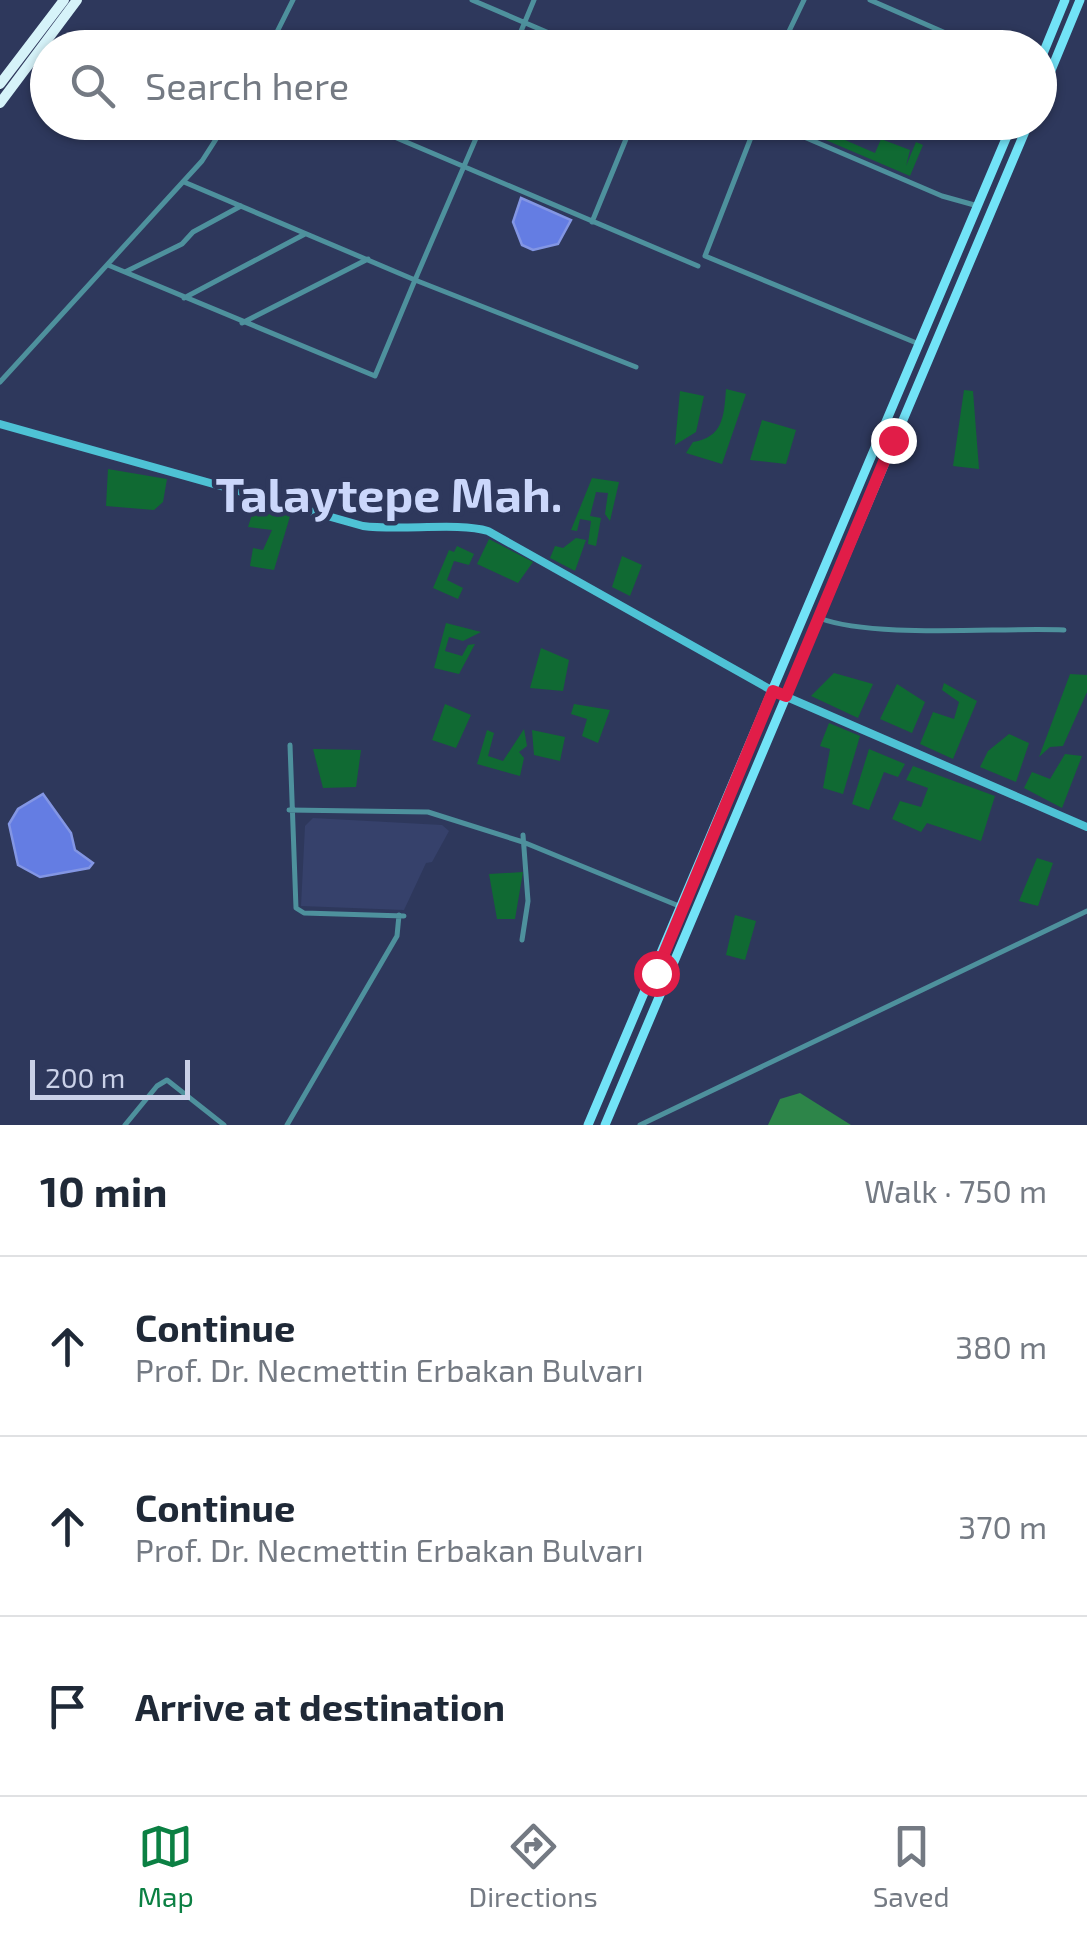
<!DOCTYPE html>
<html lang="en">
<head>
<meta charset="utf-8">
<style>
	body { margin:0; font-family:"Exo 2",sans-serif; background:#f2f2f3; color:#1f2937 }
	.scale { position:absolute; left:30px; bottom:25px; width:160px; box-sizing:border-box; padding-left:10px; border:5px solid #cad1e8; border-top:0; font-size:28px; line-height:35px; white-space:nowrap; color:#cad1e8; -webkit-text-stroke:8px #2e385c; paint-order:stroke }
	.stop { position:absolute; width:30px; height:30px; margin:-22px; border:8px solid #e11d48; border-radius:50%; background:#fff }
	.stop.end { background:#e11d48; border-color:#fff; box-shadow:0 2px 10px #0008 }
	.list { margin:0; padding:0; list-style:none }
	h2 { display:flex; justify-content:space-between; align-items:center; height:130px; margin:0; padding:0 40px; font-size:42px }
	h2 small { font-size:32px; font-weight:400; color:#747a83 }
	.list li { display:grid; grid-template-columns:65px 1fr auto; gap:30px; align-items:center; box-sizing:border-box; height:180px; padding:0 40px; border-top:2px solid #e0e1e3 }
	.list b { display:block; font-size:38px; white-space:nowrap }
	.list p { margin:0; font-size:32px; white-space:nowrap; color:#747a83 }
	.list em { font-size:32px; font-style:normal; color:#747a83 }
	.icon { flex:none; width:55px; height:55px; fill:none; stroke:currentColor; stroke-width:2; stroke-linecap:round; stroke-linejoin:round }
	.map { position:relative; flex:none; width:1087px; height:1125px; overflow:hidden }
	.search { position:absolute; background:#fff; box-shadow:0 2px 8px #0004; left:30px; right:30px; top:30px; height:110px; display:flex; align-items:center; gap:25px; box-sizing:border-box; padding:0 35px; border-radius:55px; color:#747a83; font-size:38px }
	.sheet { height:670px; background:#fff }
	nav { display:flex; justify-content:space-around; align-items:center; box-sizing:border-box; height:140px; border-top:2px solid #e0e1e3; background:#fff; font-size:28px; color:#747a83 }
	nav a { display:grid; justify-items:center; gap:5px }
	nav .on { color:#0b8043 }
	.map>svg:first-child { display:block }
	.built { fill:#36416b }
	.green { fill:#106a33 }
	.forest { fill:#2d8549 }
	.water { fill:#647de3; stroke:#8396e4; stroke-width:2.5 }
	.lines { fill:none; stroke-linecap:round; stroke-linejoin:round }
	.street { stroke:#4e919d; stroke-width:5 }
	.secondary { stroke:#4ec2d5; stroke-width:8 }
	.primary { stroke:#72e3f7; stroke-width:9 }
	.highway { stroke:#d6f3f9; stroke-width:10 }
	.route { stroke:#e11d48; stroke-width:12 }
	.labels { text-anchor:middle; stroke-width:9; stroke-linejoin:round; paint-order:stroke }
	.district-label { font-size:48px; font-weight:bold; fill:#cbd7fb; stroke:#2e385c }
</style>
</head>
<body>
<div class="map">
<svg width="1087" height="1125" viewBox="0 0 1087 1125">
	<rect width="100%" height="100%" fill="#2e385c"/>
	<!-- built -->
	<path class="built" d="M313,818L442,825L449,831L432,862L426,863L404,910L301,906L305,826Z"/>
	<!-- green -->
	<path class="green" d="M811,123H837L850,128L845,140L875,153L881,139L910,150L906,166L916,142L923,145L910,176L807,132Z
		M726,389L746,394L722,464L686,453L693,442C723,437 724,417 726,389Z
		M964,390L973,391L979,469L953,466Z
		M680,391L704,396L696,432L675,445Z
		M762,420L796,430L786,464L750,460Z
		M108,469L167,479L163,502L154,510L106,506Z
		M592,478L619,482L610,521L605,514L608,493L596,492L590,516L601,518L596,546L588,544L591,521L580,519L577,531L571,530Z
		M256,502L291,513L274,570L250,566L253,548L263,550L272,530L248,527Z
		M576,538L586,540L575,571L550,558L555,546L563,548Z
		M489,539L533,562L518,583L477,564Z
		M457,546L474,554L469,565L454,561L447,580L463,588L458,599L433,588L449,550L454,552Z
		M622,556L642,565L630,596L612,587Z
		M446,623L481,632L463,641L449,637L445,651L462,656L468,645L475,644L459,674L434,668Z
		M541,648L569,660L563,691L530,688Z
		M834,673L873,684L858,718L811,696Z
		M1070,674L1087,675V692L1063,746L1050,747L1039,757Z
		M944,683L977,701L953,759L920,744L933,712L954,719L959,702L942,690Z
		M897,684L925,702L912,733L880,719Z
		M445,704L471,715L456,748L432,740Z
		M574,704L610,710L598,743L582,736L587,719L571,714Z
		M829,723L860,736L843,794L823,788L830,749L820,746Z
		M524,729L527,746L519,752L524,758L520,776L477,764L487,730L494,733L488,756L503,761Z
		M532,730L565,737L560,761L534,755Z
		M1009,734L1029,743L1016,782L980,767L988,751Z
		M313,749L361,750L356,787L323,788Z
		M869,749L905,764L898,777L884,772L869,810L852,804Z
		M1065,754L1082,756L1062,808L1024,788L1032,772L1050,779Z
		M913,766L995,796L981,841L927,823L921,832L892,819L900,801L921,807L928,788L906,780Z
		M1037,858L1053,863L1038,906L1019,901Z
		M523,872L515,919H497L489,874Z
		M735,915L756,921L745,960L726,955Z"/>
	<!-- forest -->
	<path class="forest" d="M800,1093L851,1125H768L780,1099Z"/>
	<!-- water -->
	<path class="water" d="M521,198L571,220L558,244L533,250L522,245L513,222Z
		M43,794L71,833L75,850L93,863L89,868L40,877L18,865L9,824L18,809Z"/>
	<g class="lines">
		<!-- street -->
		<path class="street" d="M472,0L584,48
			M870,0L980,48
			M269,48L293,0
			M514,48L534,0
			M781,48L804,0
			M359,122L698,266
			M483,122L415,280L636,367
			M757,122L705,256L919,344
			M769,122L942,196L978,206
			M592,222L633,122
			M108,265L375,376L415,280L184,182
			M125,272L182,244L193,232L241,206
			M184,298L305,234
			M242,323L368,259
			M0,382L202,161L227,122
			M819,618C875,639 999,627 1064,630
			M290,745L296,908L304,913L404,916
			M289,810L428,812L523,842L679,906
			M522,940L528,901L523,835
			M125,1125L157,1086L167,1080L224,1125
			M287,1125L397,936L399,915
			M640,1125L1087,911"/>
		<!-- secondary -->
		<path class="secondary" d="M0,424L363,526C400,531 459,522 488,531L773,691L1087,827"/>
		<!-- primary -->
		<path class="primary" d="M1040,61L1065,0
			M1040,97L1080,0
			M588,1125L1013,122
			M605,1125L1029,122"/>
		<!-- highway -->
		<path class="highway" d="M0,84L64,0
			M0,103L77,0"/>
	</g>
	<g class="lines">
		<!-- route -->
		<path class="route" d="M656,973L773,691L786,696L893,440"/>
	</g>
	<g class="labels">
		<!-- district labels -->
		<g class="district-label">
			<text x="389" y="512">Talaytepe Mah.</text>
		</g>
	</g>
</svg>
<div class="scale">200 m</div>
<div class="stop" style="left:656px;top:973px"></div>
<div class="stop end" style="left:893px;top:440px"></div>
<div class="search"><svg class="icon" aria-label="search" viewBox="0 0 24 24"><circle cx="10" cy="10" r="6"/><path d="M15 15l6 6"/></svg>Search here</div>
</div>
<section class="sheet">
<h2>10 min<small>Walk · 750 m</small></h2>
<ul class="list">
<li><svg class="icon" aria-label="ahead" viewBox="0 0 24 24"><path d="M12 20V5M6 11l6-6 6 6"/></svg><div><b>Continue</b><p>Prof. Dr. Necmettin Erbakan Bulvarı</p></div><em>380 m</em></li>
<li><svg class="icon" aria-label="ahead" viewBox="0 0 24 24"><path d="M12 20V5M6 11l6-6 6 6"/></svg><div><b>Continue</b><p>Prof. Dr. Necmettin Erbakan Bulvarı</p></div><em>370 m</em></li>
<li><svg class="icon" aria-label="arrive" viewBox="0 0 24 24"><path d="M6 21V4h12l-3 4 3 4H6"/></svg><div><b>Arrive at destination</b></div></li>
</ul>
</section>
<nav>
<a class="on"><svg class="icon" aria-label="map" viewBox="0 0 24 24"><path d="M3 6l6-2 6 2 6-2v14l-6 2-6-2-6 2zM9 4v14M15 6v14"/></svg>Map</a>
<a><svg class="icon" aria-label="directions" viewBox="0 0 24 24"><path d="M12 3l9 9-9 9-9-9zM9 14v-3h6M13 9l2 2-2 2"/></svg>Directions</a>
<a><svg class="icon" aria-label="saved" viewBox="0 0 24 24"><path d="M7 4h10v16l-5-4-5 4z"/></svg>Saved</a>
</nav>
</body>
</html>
